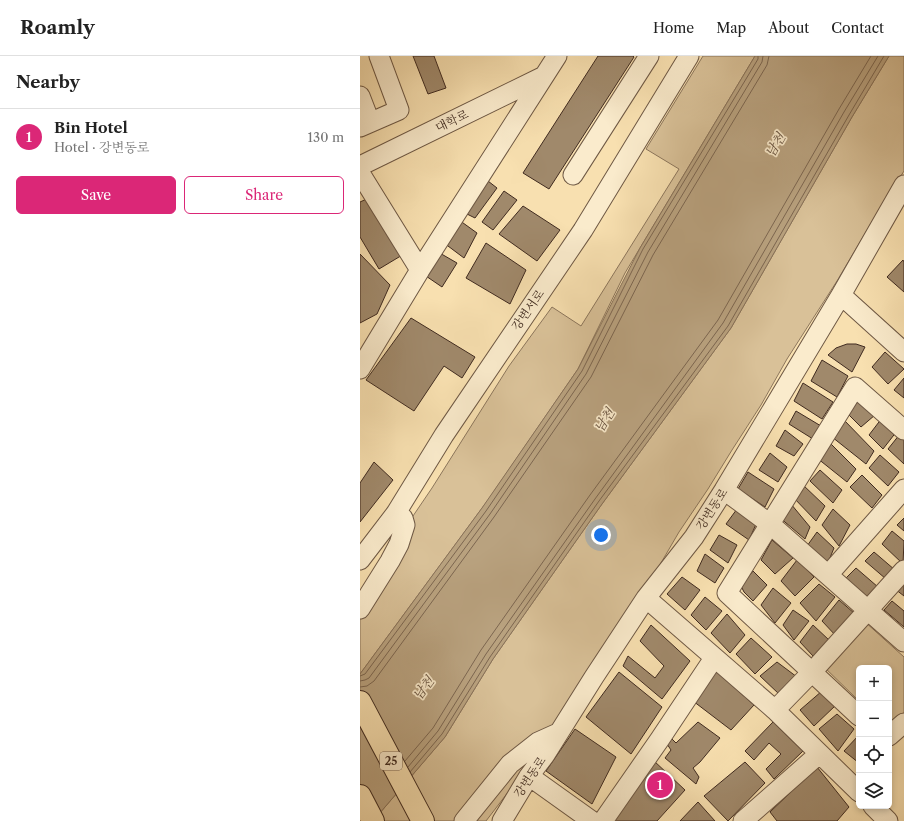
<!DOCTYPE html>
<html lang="en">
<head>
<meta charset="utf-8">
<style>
	body { margin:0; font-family:"Libre Caslon Text","Noto Serif KR",serif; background:#f2f2f2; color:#222 }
	.controls { position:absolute; right:12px; bottom:12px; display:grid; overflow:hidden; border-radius:6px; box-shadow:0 2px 6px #0003 }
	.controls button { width:36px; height:36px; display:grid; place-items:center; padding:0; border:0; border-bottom:1px solid #e0e0e0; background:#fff; color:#222; font:20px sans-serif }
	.you { position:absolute; left:241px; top:479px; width:14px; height:14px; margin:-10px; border:3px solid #fff; border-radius:50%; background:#1a73e8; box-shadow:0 0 0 6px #1a73e833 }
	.badge { display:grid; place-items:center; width:26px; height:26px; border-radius:50%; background:#db2777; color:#fff; font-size:13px; font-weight:700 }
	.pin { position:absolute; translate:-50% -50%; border:2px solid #fff; box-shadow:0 1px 4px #0006 }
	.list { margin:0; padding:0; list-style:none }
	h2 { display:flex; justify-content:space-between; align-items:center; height:52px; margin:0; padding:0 16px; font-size:17px }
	h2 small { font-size:13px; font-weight:400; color:#767676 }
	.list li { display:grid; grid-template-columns:26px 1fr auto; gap:12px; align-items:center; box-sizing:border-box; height:56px; padding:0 16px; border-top:1px solid #e0e0e0 }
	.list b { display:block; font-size:15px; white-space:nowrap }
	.list p { margin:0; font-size:13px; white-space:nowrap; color:#767676 }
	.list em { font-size:13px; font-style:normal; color:#767676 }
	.actions { display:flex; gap:8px; padding:12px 16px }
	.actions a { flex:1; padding:9px 0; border:1px solid #db2777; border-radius:6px; text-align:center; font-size:14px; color:#db2777 }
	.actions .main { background:#db2777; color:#fff }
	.icon { flex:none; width:22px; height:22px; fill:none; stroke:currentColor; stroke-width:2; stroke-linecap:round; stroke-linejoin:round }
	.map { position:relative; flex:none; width:544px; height:765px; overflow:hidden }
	header { display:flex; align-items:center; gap:24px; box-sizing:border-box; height:56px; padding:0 20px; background:#fff; border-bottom:1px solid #e0e0e0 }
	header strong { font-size:19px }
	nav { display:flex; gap:22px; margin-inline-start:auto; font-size:14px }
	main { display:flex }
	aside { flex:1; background:#fff }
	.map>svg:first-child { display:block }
	.green { fill:#d9c198; stroke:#8c765c }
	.water { fill:#b9a27f; stroke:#897259 }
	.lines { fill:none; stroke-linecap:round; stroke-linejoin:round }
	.shore { stroke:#7c6650; stroke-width:1 }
	.building { fill:#a0896b; stroke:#402b20 }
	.minor-casing { stroke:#6e5844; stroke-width:21 }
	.major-casing { stroke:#402b20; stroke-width:24 }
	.minor { stroke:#faebcc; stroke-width:19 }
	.major { stroke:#f8e0b0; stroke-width:22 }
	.labels { text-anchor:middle; stroke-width:3.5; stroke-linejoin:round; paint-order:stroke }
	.shield { fill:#faebcc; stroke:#786554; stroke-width:1 }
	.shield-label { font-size:11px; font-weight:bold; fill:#402b20 }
	.street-label { font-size:12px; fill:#402b20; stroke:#faebcc }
	.water-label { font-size:13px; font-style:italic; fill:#644f3c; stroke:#faebcc }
</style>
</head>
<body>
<header>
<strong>Roamly</strong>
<nav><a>Home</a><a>Map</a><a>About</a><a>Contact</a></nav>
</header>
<main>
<aside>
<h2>Nearby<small></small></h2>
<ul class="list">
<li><span class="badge">1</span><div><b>Bin Hotel</b><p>Hotel · 강변동로</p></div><em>130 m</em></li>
</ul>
<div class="actions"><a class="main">Save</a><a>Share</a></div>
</aside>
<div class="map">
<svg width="544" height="765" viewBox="0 0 544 765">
	<rect width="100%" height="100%" fill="#f8e0b0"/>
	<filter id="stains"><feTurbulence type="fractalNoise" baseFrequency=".005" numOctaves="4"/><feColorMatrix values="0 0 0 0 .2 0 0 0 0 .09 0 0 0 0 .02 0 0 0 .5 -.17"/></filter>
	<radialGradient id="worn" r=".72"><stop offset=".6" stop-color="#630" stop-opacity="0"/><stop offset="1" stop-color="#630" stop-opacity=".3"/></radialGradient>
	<!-- green -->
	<path class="green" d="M343,0H395L265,217L218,313L128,444L0,618V538L72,432L149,310L192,251L221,270L319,113L286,93Z
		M529,0H544V115L513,164L477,225L427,303L401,349L372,394L348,433L319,476L284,536L165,714L126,765H13L85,681L133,603L242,448L371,272L492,61Z
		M504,565L544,601V657L529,670V612H499V645L460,607Z"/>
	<!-- water -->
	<path class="water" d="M395,0H529L492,61L371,272L242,448L133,603L85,681L13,765H0V618L122,452L218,313L280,192Z"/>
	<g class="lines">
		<!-- shore -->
		<path class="shore" d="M0,620L5,618L126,455L222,315L283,193L386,23L398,3V0
			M0,625L5,624L9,622L130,458L226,318L288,196L402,6L403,0
			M0,631L7,630L14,625L134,461L231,321L293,199L407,9L409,0
			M45,705L73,672L121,594L230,439L358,264L479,53L511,0
			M48,711L78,675L126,598L235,443L363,267L484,56L518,0
			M50,716L82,678L130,601L239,445L368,270L489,59L524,0"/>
	</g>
	<!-- building -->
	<path class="building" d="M53,0H74L86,32L68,38Z
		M238,0H273L274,1L189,133L163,117Z
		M128,125L137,132L115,162L103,156Z
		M144,135L157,144L133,174L122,166Z
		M9,142L44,198L19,213L0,181V146Z
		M163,150L200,174L177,205L139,178Z
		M99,164L117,177L104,202L84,187Z
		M126,187L166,214L150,248L106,222Z
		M78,196L97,207L82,231L63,218Z
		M0,198L30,229L17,258L0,267Z
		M543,204L544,206V236L527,221Z
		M51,262L115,301L102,322L84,310L54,355L6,324Z
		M487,288H496L505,291L492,316L468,299L476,292Z
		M525,296L544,313L528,328L512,311Z
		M462,304L488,320L477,341L451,325Z
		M544,322V342L534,334Z
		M443,327L473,346L462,363L434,345Z
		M499,344L515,359L501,371L488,358Z
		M436,355L461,370L453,383L429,368Z
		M522,362L537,375L523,393L509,379Z
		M484,364L514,395L506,408L472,381Z
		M425,374L443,388L434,400L416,390Z
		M540,378L544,381V408L528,393Z
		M468,385L496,413L487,426L457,402Z
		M410,397L427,411L418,426L399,414Z
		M520,399L539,416L528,430L509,412Z
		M14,406L33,424L0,466V427Z
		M460,414L482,434L473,447L450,425Z
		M388,416L414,433L405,451L378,433Z
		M502,419L522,439L512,452L490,431Z
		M442,428L465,450L456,465L432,440Z
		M431,448L450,471L445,483L419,461Z
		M377,453L397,466L389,484L366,468Z
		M473,453L490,469L479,490L462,469Z
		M544,462V475L537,469Z
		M532,475L544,485L543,508L522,488Z
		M457,476L474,492L467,509L447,490Z
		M359,479L377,489L368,507L350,494Z
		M412,484L433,502L415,518L401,504Z
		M514,496L535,514L526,523L505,505Z
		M345,498L364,512L355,527L337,515Z
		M437,504L454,521L435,540L421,525Z
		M496,512L518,531L509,544L485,523Z
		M393,515L407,529L393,545L384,536L381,530Z
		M322,521L340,534L325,554L307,538Z
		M544,523V540L535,533Z
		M459,528L475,541L456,565L440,547Z
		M413,532L431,547L415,567L401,549Z
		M345,541L362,555L346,574L331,559Z
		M479,544L494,557L477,581L462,565Z
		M532,545L544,555V571L524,554Z
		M433,554L449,565L434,584L423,569Z
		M367,558L385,579L370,597L351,577Z
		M291,569L330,605L302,643L263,610L268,600L295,622L304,610L280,585Z
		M453,569L469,584L453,600L440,586Z
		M391,582L412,601L395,618L376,598Z
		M417,606L437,621L419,638L400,620Z
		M356,615L394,649L371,674L333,645Z
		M259,616L302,651L271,698L226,661Z
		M462,635L476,649L454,670L440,654Z
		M477,658L494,673L478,695L459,673Z
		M338,666L360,682L340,706L333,712L339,721L336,728L305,702L311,694L307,688L311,682L316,687Z
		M413,666L443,695L414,723L406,713L421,698L409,687L394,704L385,695Z
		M215,673L256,701L232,748L186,715Z
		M499,679V707L484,695Z
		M293,704L325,734L297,765H254Z
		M385,706L405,727L368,765L344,740Z
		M457,711L489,751L477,765H417L410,756Z
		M338,746L355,765H320Z"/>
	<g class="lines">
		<defs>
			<path id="minor" d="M0,40L10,66
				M0,71L39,54L19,0
				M0,110L184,20
				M0,117L60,214
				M213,119L289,0
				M481,239L544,296
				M0,313L60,214L197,0
				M364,434L410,468L544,586
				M0,504L36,457L84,379L223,174L329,0
				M468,519L544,433
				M286,542L415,654L499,736
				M0,553L30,505L39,488L45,469L43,462L36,457
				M415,654L452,616L544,514
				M499,660L367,537L495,331L544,374
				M529,680L544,667
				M169,720L232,765
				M513,750L528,765
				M104,765L150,708L178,686L198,677
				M142,765L169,720L185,699L234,621L286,542L334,481L364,434L481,239L544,129
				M243,765L300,683L354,602
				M383,765L459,698"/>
			<path id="major" d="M0,646L63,765
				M0,740L13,765"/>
		</defs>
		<!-- minor casing -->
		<use href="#minor" class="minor-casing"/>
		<!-- major casing -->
		<use href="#major" class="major-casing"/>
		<!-- minor -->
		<use href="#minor" class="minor"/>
		<!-- major -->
		<use href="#major" class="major"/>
	</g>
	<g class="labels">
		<!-- shield labels -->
		<rect class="shield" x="20" y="696" width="22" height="18" rx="3"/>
		<g class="shield-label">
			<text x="31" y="709">25</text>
		</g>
		<!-- street labels -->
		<g class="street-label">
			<text transform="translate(92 65) rotate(-26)" y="4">대학로</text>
			<text transform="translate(168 254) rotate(-55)" y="4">강변서로</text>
			<text transform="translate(352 453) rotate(-57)" y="4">강변동로</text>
			<text transform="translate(170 721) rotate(-56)" y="4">강변동로</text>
		</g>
		<!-- water labels -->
		<g class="water-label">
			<text transform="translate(415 89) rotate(-59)" y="5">남천</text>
			<text transform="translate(244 364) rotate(-58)" y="5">남천</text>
			<text transform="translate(63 632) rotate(-53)" y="5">남천</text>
		</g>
	</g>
	<rect width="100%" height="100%" filter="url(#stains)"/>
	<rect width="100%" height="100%" fill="url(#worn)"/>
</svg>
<div class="controls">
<button>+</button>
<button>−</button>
<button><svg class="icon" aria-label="locate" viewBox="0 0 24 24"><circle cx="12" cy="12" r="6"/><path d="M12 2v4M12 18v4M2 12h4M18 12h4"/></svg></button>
<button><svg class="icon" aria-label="layers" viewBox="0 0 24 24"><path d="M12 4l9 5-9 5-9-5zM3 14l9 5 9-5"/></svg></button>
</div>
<div class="you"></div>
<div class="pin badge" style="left:300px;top:729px">1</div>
</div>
</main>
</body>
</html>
